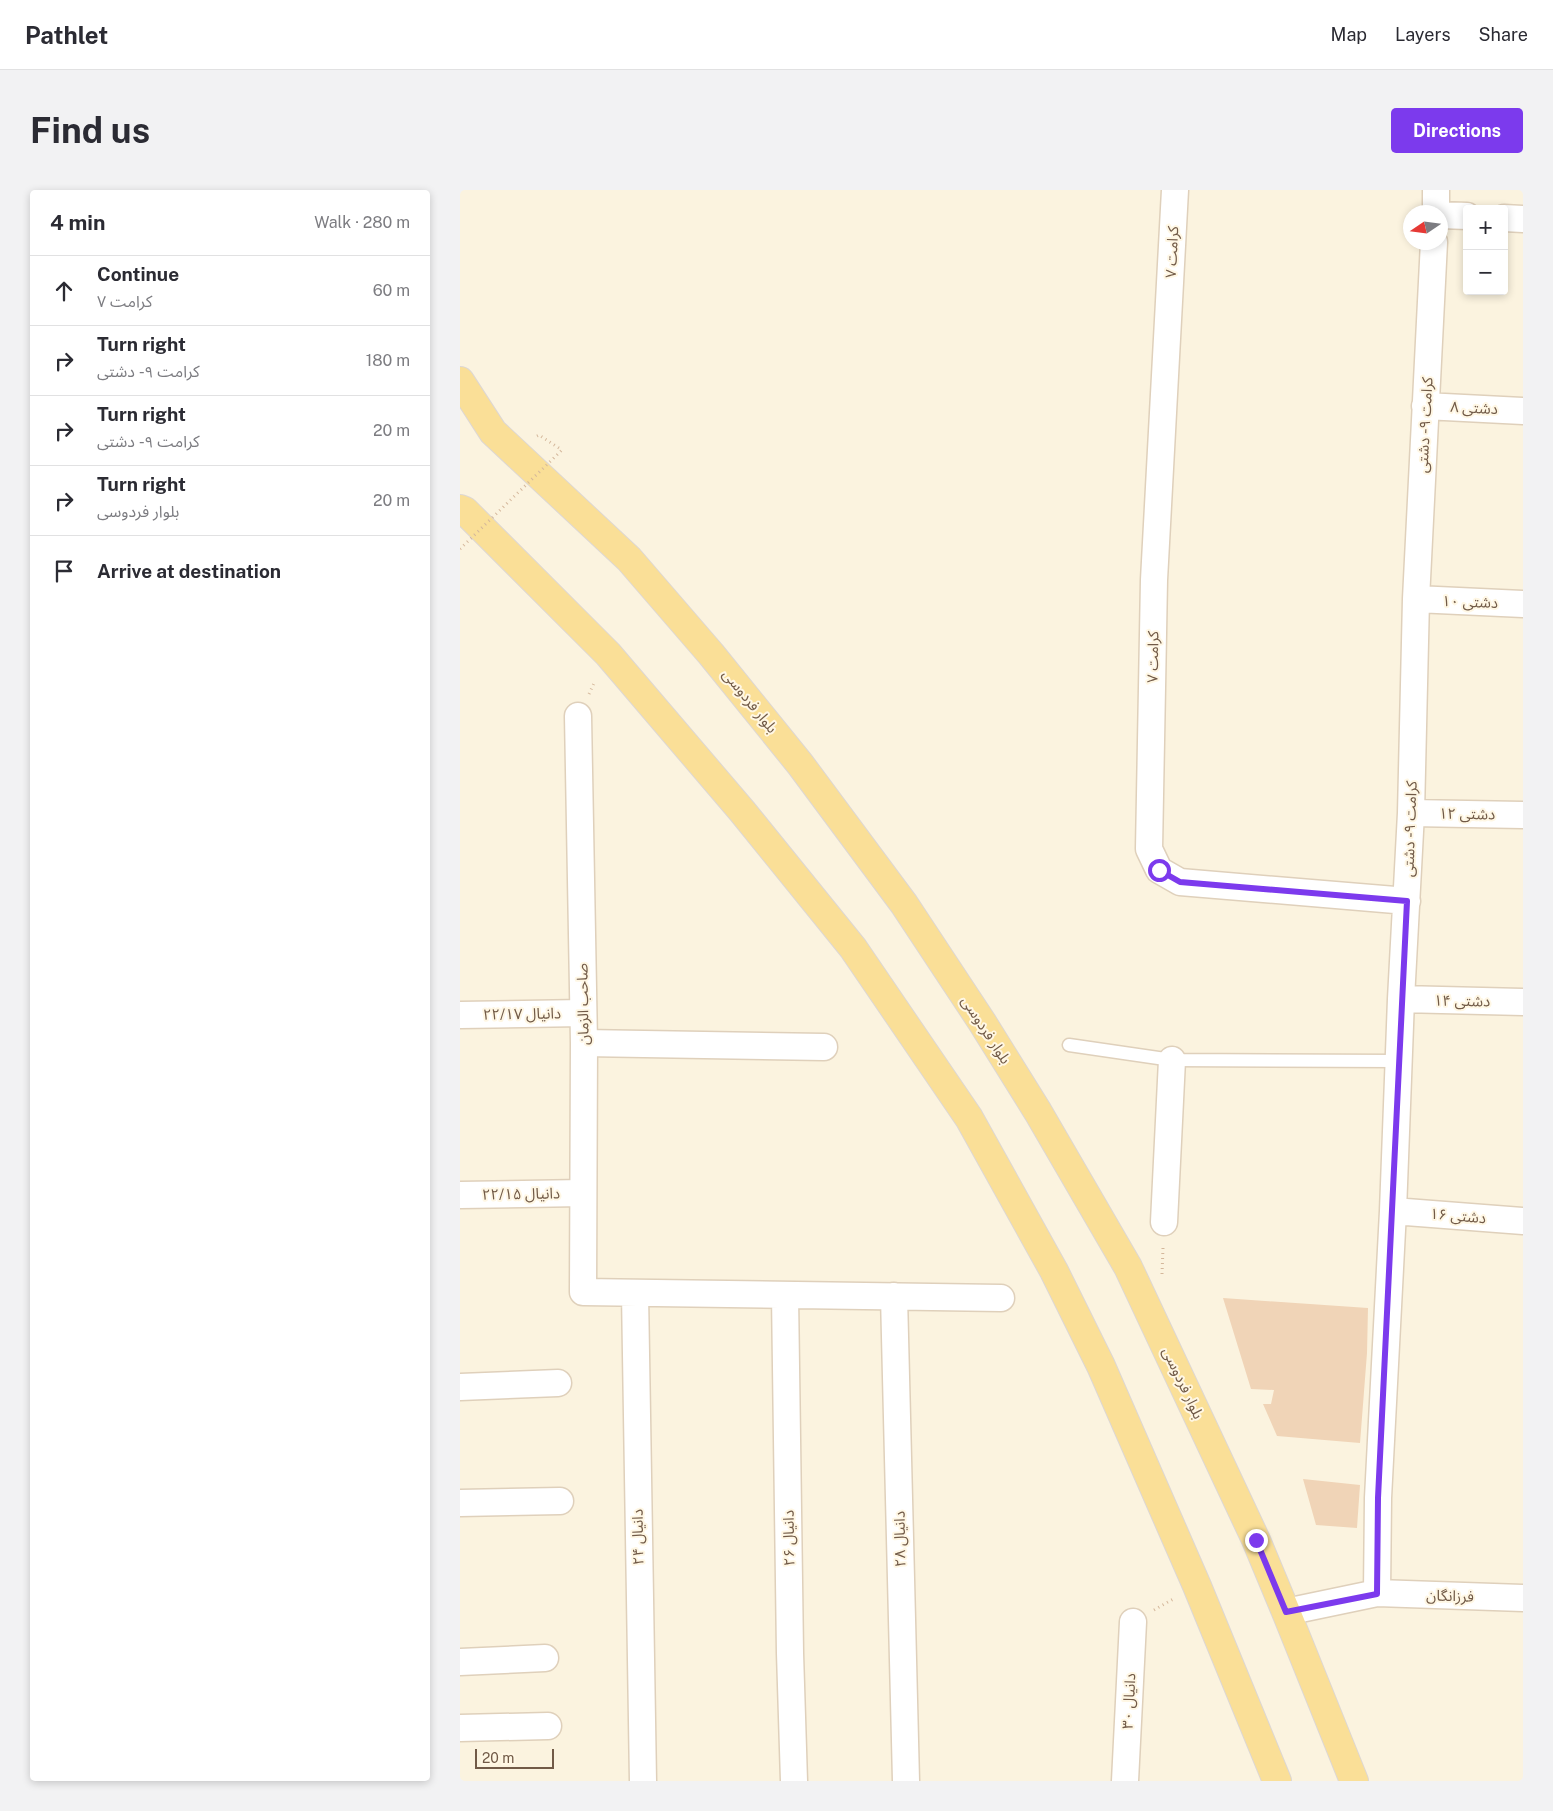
<!DOCTYPE html>
<html lang="en">
<head>
<meta charset="utf-8">
<style>
	body { margin:0; font-family:"Public Sans","Noto Sans Arabic",sans-serif; background:#f2f2f3; color:#2b2b33 }
	.controls { position:absolute; right:15px; top:15px; display:grid; overflow:hidden; border-radius:5px; box-shadow:0 2px 8px #0003 }
	.controls button { width:45px; height:45px; display:grid; place-items:center; padding:0; border:0; border-bottom:1px solid #e1e1e2; background:#fff; color:#2b2b33; font:25px sans-serif }
	.compass { position:absolute; left:943px; top:15px; width:45px; height:45px; border-radius:50%; background:#fff; box-shadow:0 2px 8px #0003; rotate:257deg }
	.scale { position:absolute; left:15px; bottom:12px; width:79px; box-sizing:border-box; padding-left:5px; border:2px solid #715a47; border-top:0; font-size:14px; line-height:18px; white-space:nowrap; color:#715a47; -webkit-text-stroke:4px #fff7e4; paint-order:stroke }
	.stop { position:absolute; width:15px; height:15px; margin:-11px; border:4px solid #7c3aed; border-radius:50%; background:#fff }
	.stop.end { background:#7c3aed; border-color:#fff; box-shadow:0 1px 5px #0008 }
	.list { margin:0; padding:0; list-style:none }
	h2 { display:flex; justify-content:space-between; align-items:center; height:65px; margin:0; padding:0 20px; font-size:21px }
	h2 small { font-size:16px; font-weight:400; color:#7c7c81 }
	.list li { display:grid; grid-template-columns:32px 1fr auto; gap:15px; align-items:center; box-sizing:border-box; height:70px; padding:0 20px; border-top:1px solid #e1e1e2 }
	.list b { display:block; font-size:19px; white-space:nowrap }
	.list p { margin:0; font-size:16px; white-space:nowrap; color:#7c7c81 }
	.list em { font-size:16px; font-style:normal; color:#7c7c81 }
	.icon { flex:none; width:28px; height:28px; fill:none; stroke:currentColor; stroke-width:2; stroke-linecap:round; stroke-linejoin:round }
	.map { position:relative; flex:none; width:1063px; height:1591px; overflow:hidden; border-radius:5px }
	header { display:flex; align-items:center; gap:30px; box-sizing:border-box; height:70px; padding:0 25px; background:#fff; border-bottom:1px solid #e1e1e2 }
	header strong { font-size:24px }
	nav { display:flex; gap:28px; margin-inline-start:auto; font-size:18px }
	.intro { display:flex; align-items:center; justify-content:space-between; box-sizing:border-box; height:120px; padding:0 30px }
	h1 { margin:0; font-size:35px }
	.button { padding:12px 22px; border-radius:5px; background:#7c3aed; color:#fff; font-size:18px; font-weight:700 }
	main { display:flex; gap:30px; padding:0 30px }
	aside { flex:1; background:#fff; border-radius:5px; box-shadow:0 2px 8px #0003 }
	.map>svg:first-child { display:block }
	.building { fill:#f0d4b7 }
	.lines { fill:none; stroke-linecap:round; stroke-linejoin:round }
	.service-casing { stroke:#dfd0bb; stroke-width:15 }
	.minor-casing { stroke:#dfd0bb; stroke-width:29 }
	.primary-casing { stroke:#ddd7d3; stroke-width:30 }
	.path { stroke:#d4b79b; stroke-width:3; stroke-dasharray:1 4; stroke-linecap:butt }
	.service { stroke:#fff; stroke-width:12 }
	.minor { stroke:#fff; stroke-width:26 }
	.primary { stroke:#fadf97; stroke-width:28 }
	.path-bridge { stroke:#d4b79b; stroke-width:3; stroke-dasharray:1 4; stroke-linecap:butt }
	.route { stroke:#7c3aed; stroke-width:6 }
	.labels { text-anchor:middle; stroke-width:4; stroke-linejoin:round; paint-order:stroke }
	.street-label { font-size:15px; fill:#715a47; stroke:#fff7e4 }
</style>
</head>
<body>
<header>
<strong>Pathlet</strong>
<nav><a>Map</a><a>Layers</a><a>Share</a></nav>
</header>
<div class="intro"><h1>Find us</h1><a class="button">Directions</a></div>
<main>
<aside>
<h2>4 min<small>Walk · 280 m</small></h2>
<ul class="list">
<li><svg class="icon" aria-label="ahead" viewBox="0 0 24 24"><path d="M12 20V5M6 11l6-6 6 6"/></svg><div><b>Continue</b><p>کرامت ۷</p></div><em>60 m</em></li>
<li><svg class="icon" aria-label="right" viewBox="0 0 24 24"><path d="M7 20v-9h11M14 6l5 5-5 5"/></svg><div><b>Turn right</b><p>کرامت ۹ - دشتی</p></div><em>180 m</em></li>
<li><svg class="icon" aria-label="right" viewBox="0 0 24 24"><path d="M7 20v-9h11M14 6l5 5-5 5"/></svg><div><b>Turn right</b><p>کرامت ۹ - دشتی</p></div><em>20 m</em></li>
<li><svg class="icon" aria-label="right" viewBox="0 0 24 24"><path d="M7 20v-9h11M14 6l5 5-5 5"/></svg><div><b>Turn right</b><p>بلوار فردوسی</p></div><em>20 m</em></li>
<li><svg class="icon" aria-label="arrive" viewBox="0 0 24 24"><path d="M6 21V4h12l-3 4 3 4H6"/></svg><div><b>Arrive at destination</b></div></li>
</ul>
</aside>
<div class="map">
<svg width="1063" height="1591" viewBox="0 0 1063 1591">
	<rect width="100%" height="100%" fill="#fbf3df"/>
	<!-- building -->
	<path class="building" d="M763,1108L908,1118L907,1163L900,1253L817,1246L803,1214H811L814,1200L791,1199Z
		M843,1289L900,1295L897,1338L856,1335Z"/>
	<g class="lines">
		<defs>
			<path id="service" d="M609,855L712,870L938,871"/>
			<path id="minor" d="M715,0L694,390L689,659L699,680L720,692L947,711
				M976,22V0
				M981,25L1007,26
				M1044,28L1063,29
				M965,216L1063,221
				M956,409L1063,414
				M118,526L124,853L123,1102L541,1108
				M951,623L1063,625
				M941,809L1063,812
				M0,825L123,823
				M124,853L364,857
				M0,1005L123,1003
				M933,1021L1063,1031
				M704,1032L712,870
				M175,1103L183,1591
				M325,1105L330,1463L334,1591
				M434,1106L446,1591
				M0,1197L98,1193
				M0,1313L100,1311
				M917,1403L1063,1408
				M826,1422L917,1403L918,1308L933,1021L941,809L951,623L956,409L974,52
				M0,1472L85,1468
				M0,1538L88,1536
				M665,1591L673,1432"/>
			<path id="primary" d="M0,191L33,242L169,369L251,464L340,574L444,714L522,832L578,922L668,1077L796,1350L826,1422L894,1591
				M0,319L5,321L148,464L282,621L393,758L509,928L594,1081L641,1176L737,1396L817,1591"/>
		</defs>
		<!-- service casing -->
		<use href="#service" class="service-casing"/>
		<!-- minor casing -->
		<use href="#minor" class="minor-casing"/>
		<!-- primary casing -->
		<use href="#primary" class="primary-casing"/>
		<!-- path -->
		<path class="path" d="M77,246L79,245L102,260
			M129,504L135,491
			M702,1084L703,1058
			M694,1420L715,1408"/>
		<!-- service -->
		<use href="#service" class="service"/>
		<!-- minor -->
		<use href="#minor" class="minor"/>
		<!-- primary -->
		<use href="#primary" class="primary"/>
		<!-- path-bridge -->
		<path class="path-bridge" d="M0,359L102,260"/>
	</g>
	<g class="lines">
		<!-- route -->
		<path class="route" d="M699,680L720,692L947,711L918,1308L917,1404L826,1422L796,1350"/>
	</g>
	<g class="labels">
		<!-- street labels -->
		<g class="street-label">
			<text transform="translate(712 62) rotate(-87)" y="5">کرامت ۷</text>
			<text transform="translate(1014 218) rotate(3)" y="5">دشتی ۸</text>
			<text transform="translate(965 235) rotate(-87)" y="5">کرامت ۹ - دشتی</text>
			<text transform="translate(1010 412) rotate(2)" y="5">دشتی ۱۰</text>
			<text transform="translate(693 467) rotate(-89)" y="5">کرامت ۷</text>
			<text transform="translate(290 511) rotate(51)" y="5">بلوار فردوسی</text>
			<text transform="translate(1007 624) rotate(1)" y="5">دشتی ۱۲</text>
			<text transform="translate(950 639) rotate(-88)" y="5">کرامت ۹ - دشتی</text>
			<text transform="translate(1002 811) rotate(1)" y="5">دشتی ۱۴</text>
			<text transform="translate(123 814) rotate(-91)" y="5">صاحب الزمان</text>
			<text transform="translate(62 824) rotate(-1)" y="5">دانیال ۲۲/۱۷</text>
			<text transform="translate(526 840) rotate(57)" y="5">بلوار فردوسی</text>
			<text transform="translate(61 1004) rotate(-1)" y="5">دانیال ۲۲/۱۵</text>
			<text transform="translate(998 1026) rotate(5)" y="5">دشتی ۱۶</text>
			<text transform="translate(723 1193) rotate(65)" y="5">بلوار فردوسی</text>
			<text transform="translate(178 1347) rotate(-91)" y="5">دانیال ۲۴</text>
			<text transform="translate(329 1348) rotate(-91)" y="5">دانیال ۲۶</text>
			<text transform="translate(440 1349) rotate(-91)" y="5">دانیال ۲۸</text>
			<text transform="translate(990 1406) rotate(2)" y="5">فرزانگان</text>
			<text transform="translate(669 1511) rotate(-87)" y="5">دانیال ۳۰</text>
		</g>
	</g>
</svg>
<div class="controls">
<button>+</button>
<button>−</button>
</div>
<svg class="compass" viewBox="-18 -18 36 36"><path d="M0-13l5 13h-10z" fill="#e53935"/><path d="M0 13l5-13h-10z" fill="#7c7c81"/></svg>
<div class="scale">20 m</div>
<div class="stop" style="left:699px;top:680px"></div>
<div class="stop end" style="left:796px;top:1350px"></div>
</div>
</main>
</body>
</html>
